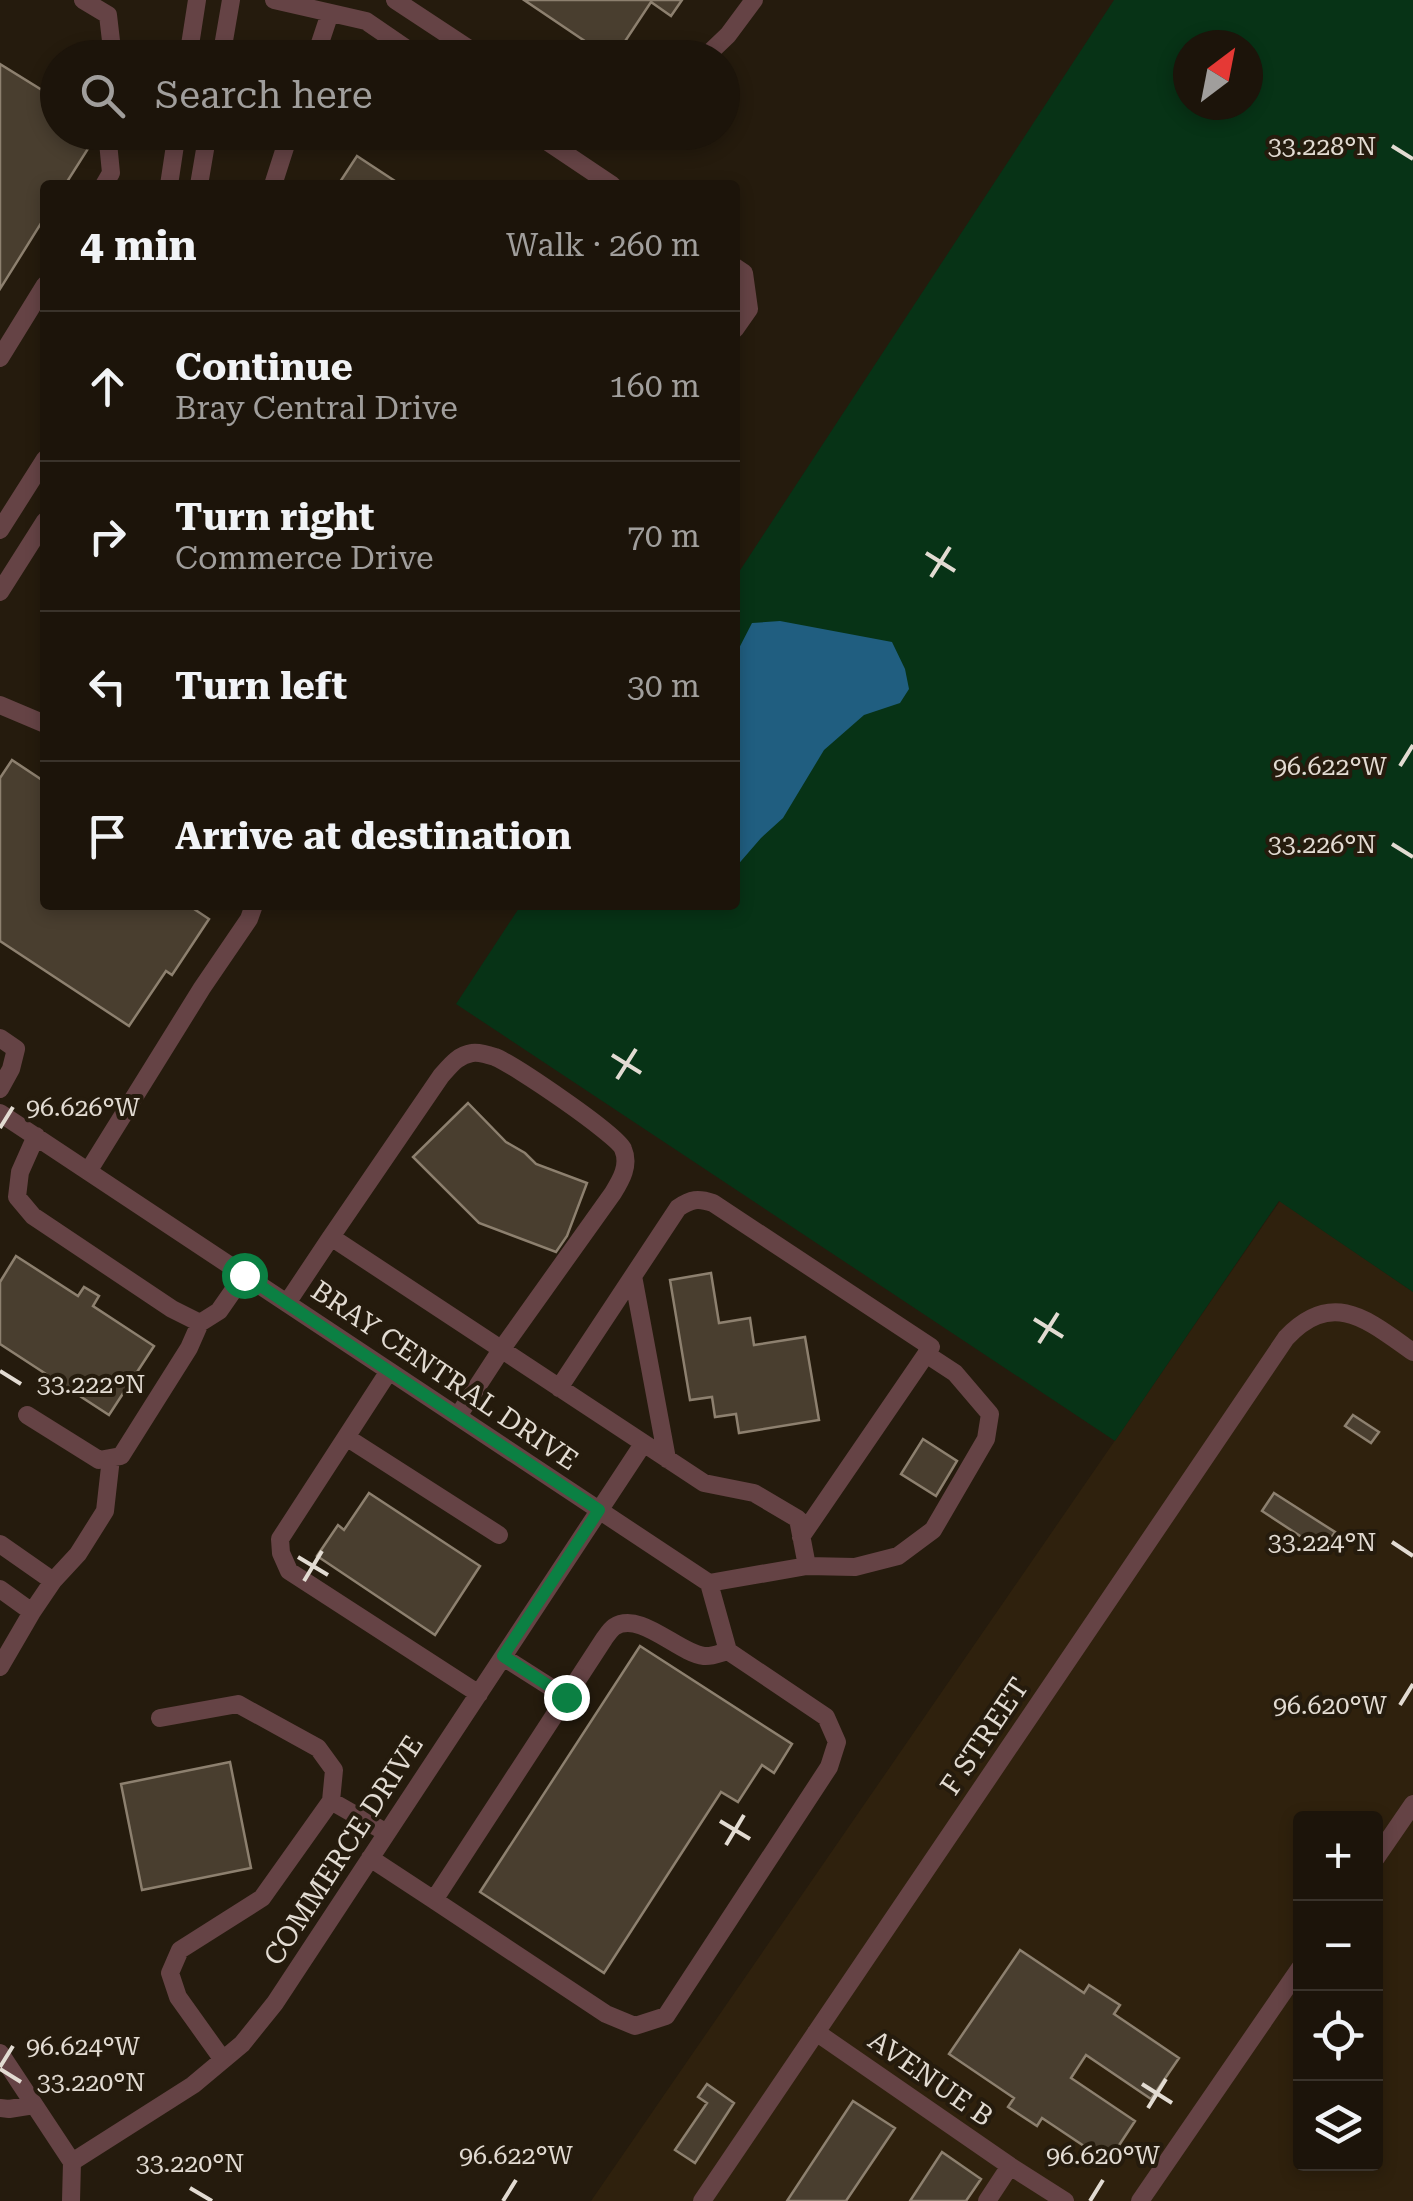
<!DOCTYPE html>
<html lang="en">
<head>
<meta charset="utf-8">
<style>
	body { margin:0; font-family:"Roboto Serif",serif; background:#251d13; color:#f1f3f6 }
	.controls { position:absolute; right:30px; bottom:30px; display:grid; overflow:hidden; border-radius:10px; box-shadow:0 5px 15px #0003 }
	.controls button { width:90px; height:90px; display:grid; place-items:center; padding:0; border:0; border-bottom:2px solid #3a332b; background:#1c140a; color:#f1f3f6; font:50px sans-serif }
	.compass { position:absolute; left:1173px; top:30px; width:90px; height:90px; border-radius:50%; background:#1c140a; box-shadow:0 5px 15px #0003; rotate:32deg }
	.stop { position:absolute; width:30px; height:30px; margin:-22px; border:8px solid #0b8043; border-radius:50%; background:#fff }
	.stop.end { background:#0b8043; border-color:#fff; box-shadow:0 2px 10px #0008 }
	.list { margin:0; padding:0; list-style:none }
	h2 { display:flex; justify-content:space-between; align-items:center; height:130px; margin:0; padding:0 40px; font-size:42px }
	h2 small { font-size:32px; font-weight:400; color:#a09e9c }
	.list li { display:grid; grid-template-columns:65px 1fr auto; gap:30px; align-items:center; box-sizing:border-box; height:150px; padding:0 40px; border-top:2px solid #3a332b }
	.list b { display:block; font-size:38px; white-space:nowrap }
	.list p { margin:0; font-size:32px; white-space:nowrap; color:#a09e9c }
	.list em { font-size:32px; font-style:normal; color:#a09e9c }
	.icon { flex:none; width:55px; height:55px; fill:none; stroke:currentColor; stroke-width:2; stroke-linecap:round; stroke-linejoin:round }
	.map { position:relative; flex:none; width:1413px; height:2201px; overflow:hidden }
	.search { position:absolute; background:#1c140a; box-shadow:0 5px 15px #0003; left:40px; top:40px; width:700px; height:110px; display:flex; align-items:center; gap:25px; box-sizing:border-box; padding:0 35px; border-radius:55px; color:#a09e9c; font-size:38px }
	.panel { position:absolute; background:#1c140a; box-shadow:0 5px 15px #0003; left:40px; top:180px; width:700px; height:730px; border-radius:10px }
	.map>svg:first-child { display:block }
	.built { fill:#2f210d; fill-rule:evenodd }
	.green { fill:#073316; fill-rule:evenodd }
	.water { fill:#205e80 }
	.building { fill:#493e2f; stroke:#8d806f; stroke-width:2.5 }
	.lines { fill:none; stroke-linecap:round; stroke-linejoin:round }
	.minor { stroke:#654345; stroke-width:18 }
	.route { stroke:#0b8043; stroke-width:12 }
	.ticks { fill:none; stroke:#e2dbd2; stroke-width:4 }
	.labels { text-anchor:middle; stroke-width:8; stroke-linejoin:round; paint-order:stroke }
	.street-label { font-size:28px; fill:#e2dbd2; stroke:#251b0d }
	.ticks-label { font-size:25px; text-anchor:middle; fill:#e2dbd2; stroke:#251b0d; stroke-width:8; stroke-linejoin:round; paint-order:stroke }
</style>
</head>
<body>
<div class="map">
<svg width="1413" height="2201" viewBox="0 0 1413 2201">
	<rect width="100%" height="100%" fill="#251b0d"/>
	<!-- built -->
	<path class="built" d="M1280,1201L1413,1292V2201H591ZM1300,1818H1376V2164H1300Z"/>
	<!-- green -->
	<path class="green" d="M1114,0H1413V1292L1279,1201L1115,1441L456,1004L521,905H735V578ZM1188,45H1248V105H1188Z"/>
	<!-- water -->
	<path class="water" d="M780,621L892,642L905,669L909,689L900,703L864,715L824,750L783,818L761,838L735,868V656L752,623Z"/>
	<!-- building -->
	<path class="building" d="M524,0H682L671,16L651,2L614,58H610Z
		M0,64L58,100V132H72L91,144L65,185H45V217L0,289Z
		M357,156L401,185H338Z
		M12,760L45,782V905H188L209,919L172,975L166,971L129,1026L0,941V778Z
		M468,1103L506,1142L525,1153L536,1164L587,1183L567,1236L556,1252L479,1223L413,1157Z
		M16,1256L78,1296L84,1287L99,1296L93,1306L154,1346L109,1415L0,1344V1282Z
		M711,1273L719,1323L750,1318L754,1345L805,1337L819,1420L739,1433L736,1414L715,1417L712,1397L690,1400L670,1280Z
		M1353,1415L1379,1432L1371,1443L1345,1426Z
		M923,1439L957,1461L936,1496L901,1474Z
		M369,1493L480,1566L435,1635L317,1556L338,1525L344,1530Z
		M1274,1493L1335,1532L1323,1551L1262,1511Z
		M640,1646L792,1744L774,1773L762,1765L738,1802L721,1792L604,1973L480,1892Z
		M230,1762L251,1868L142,1890L121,1784Z
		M1020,1950L1084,1993L1089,1985L1120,2005L1114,2014L1179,2058L1151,2099L1086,2055L1071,2078L1135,2121L1108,2162L1042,2118L1037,2126L1008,2107L1014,2098L949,2054Z
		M707,2084L734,2103L695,2163L675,2150L707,2103L698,2097Z
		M853,2101L895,2128L846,2201H787Z
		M942,2152L981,2179L966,2201H910Z"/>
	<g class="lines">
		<!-- minor -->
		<path class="minor" d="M83,0L108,15L113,58
			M274,0L366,21L420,58
			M395,0L483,58
			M188,58L197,0
			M221,58L231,0
			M315,58L330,13
			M704,58L728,35L754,0
			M533,132L612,185
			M104,185L111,173L107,132
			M169,185L177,132
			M199,185L208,132
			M273,185L290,132
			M735,267L744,273L749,309L735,329
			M0,358L45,285
			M0,530L45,459
			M0,592L45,521
			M0,705L45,724
			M0,1038L16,1049L11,1069L0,1089
			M0,1113L709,1583
			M36,1136L20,1172L17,1197L33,1216L172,1309L200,1323L219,1311L244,1275
			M89,1170L202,988L249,919L254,905
			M331,1237L441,1076C450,1066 458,1055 472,1053C478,1052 489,1055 495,1057C513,1064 618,1135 623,1149C630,1165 621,1180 613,1193L501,1350L458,1416
			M633,1276L667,1459
			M287,1303L331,1237L704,1483L754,1493L798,1519L807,1566L709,1583
			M389,1371L280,1539L281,1553L289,1571L479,1694
			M559,1388L678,1208C691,1199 698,1198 713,1203L931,1347L801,1537
			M27,1415L99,1460L121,1456L189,1348L200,1323
			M346,1437L499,1535
			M0,1544L53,1581L32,1612
			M807,1566L855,1567L898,1556L933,1530L986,1439L990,1414L955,1373L926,1354
			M53,1581L78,1554L105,1511L111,1458
			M0,1589L32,1612L0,1667
			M503,1657L566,1697
			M160,1718L238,1704L318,1748L334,1770L331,1801L387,1833
			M370,1858L434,1900L604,1639C607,1635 610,1630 614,1627C640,1610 678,1653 704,1656C712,1657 720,1653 728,1651L709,1583
			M1376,1858L1413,1804
			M434,1900L606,2014L635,2026L666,2016L829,1767L837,1742L826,1717L728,1651
			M816,2032L1010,2166L1065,2201
			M0,2053L72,2162
			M223,2060L178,1997L170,1973L180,1950L262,1898L331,1801
			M0,2108L9,2109L34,2105
			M72,2162L193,2085L242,2044L275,2003L643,1444
			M71,2201L72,2162
			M702,2201L1286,1338C1333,1288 1369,1321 1413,1352
			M987,2201L1010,2166
			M1140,2201L1300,1968"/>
	</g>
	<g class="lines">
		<!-- route -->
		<path class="route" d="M244,1275L599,1510L503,1656L566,1697"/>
	</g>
	<!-- ticks -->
	<path class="ticks" d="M1392,146L1413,159M926,553L955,571M931,577L950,547M1400,766L1413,745M1392,844L1413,857M612,1055L641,1073M617,1079L636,1049M0,1128L13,1107M1034,1319L1063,1337M1039,1343L1058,1313M0,1371L21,1384M1392,1542L1413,1556M298,1557L328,1575M304,1581L322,1551M1400,1705L1413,1684M720,1821L750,1839M726,1845L744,1815M0,2067L13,2046M0,2069L21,2082M1142,2084L1172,2103M1148,2108L1166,2079M190,2188L212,2201M503,2201L516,2180M1090,2201L1103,2180"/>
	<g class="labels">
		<!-- street labels -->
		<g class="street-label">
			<text transform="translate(445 1375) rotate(34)" y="10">BRAY CENTRAL DRIVE</text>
			<text transform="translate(984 1736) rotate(-56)" y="10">F STREET</text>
			<text transform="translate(343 1850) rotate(-57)" y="10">COMMERCE DRIVE</text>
			<text transform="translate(931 2078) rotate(35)" y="10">AVENUE B</text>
		</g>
	</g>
	<g class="ticks-label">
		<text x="1322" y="155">33.228°N</text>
		<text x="1330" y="775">96.622°W</text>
		<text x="1322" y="853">33.226°N</text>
		<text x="83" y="1116">96.626°W</text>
		<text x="91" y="1393">33.222°N</text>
		<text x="1322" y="1551">33.224°N</text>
		<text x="1330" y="1714">96.620°W</text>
		<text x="83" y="2055">96.624°W</text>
		<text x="91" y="2091">33.220°N</text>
		<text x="516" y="2164">96.622°W</text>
		<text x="1103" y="2164">96.620°W</text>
		<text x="190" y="2172">33.220°N</text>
	</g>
</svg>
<div class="controls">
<button>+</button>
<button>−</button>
<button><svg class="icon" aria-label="locate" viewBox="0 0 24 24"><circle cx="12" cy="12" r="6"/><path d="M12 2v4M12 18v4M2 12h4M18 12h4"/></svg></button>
<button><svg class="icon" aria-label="layers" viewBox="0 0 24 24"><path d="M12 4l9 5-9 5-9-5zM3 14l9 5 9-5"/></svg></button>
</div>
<svg class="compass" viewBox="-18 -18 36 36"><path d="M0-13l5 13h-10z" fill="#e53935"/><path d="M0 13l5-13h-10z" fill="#a09e9c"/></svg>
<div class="stop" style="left:244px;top:1275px"></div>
<div class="stop end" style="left:566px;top:1697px"></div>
<div class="search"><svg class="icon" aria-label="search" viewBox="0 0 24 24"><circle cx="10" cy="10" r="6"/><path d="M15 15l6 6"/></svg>Search here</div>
<section class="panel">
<h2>4 min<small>Walk · 260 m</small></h2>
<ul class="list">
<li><svg class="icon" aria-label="ahead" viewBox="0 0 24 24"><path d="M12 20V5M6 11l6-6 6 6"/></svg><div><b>Continue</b><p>Bray Central Drive</p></div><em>160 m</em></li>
<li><svg class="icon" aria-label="right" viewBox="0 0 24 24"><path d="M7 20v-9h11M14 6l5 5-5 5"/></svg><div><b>Turn right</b><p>Commerce Drive</p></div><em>70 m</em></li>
<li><svg class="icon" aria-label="left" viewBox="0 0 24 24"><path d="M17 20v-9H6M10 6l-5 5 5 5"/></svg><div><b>Turn left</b></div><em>30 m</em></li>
<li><svg class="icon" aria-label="arrive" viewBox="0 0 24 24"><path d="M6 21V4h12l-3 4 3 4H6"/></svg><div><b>Arrive at destination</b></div></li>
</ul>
</section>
</div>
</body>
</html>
